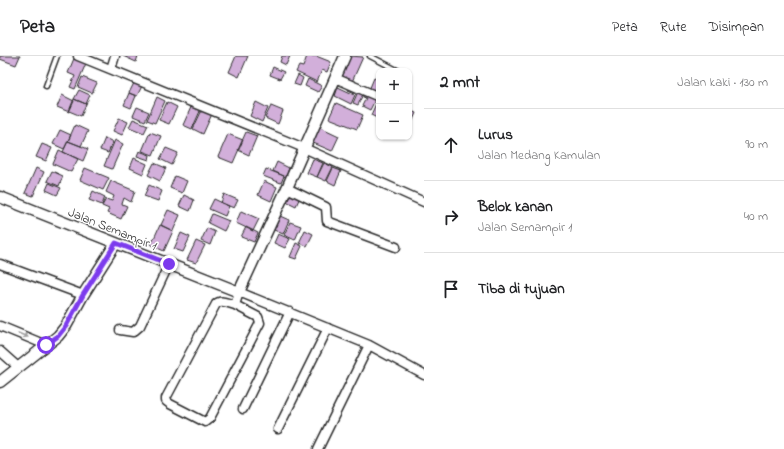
<!DOCTYPE html>
<html lang="id">
<head>
<meta charset="utf-8">
<style>
	body { margin:0; font-family:"Indie Flower",sans-serif; background:#f2f2f2; color:#202124 }
	.controls { position:absolute; right:12px; top:12px; display:grid; overflow:hidden; border-radius:8px; box-shadow:0 1px 3px #0004 }
	.controls button { width:36px; height:36px; display:grid; place-items:center; padding:0; border:0; border-bottom:1px solid #e0e0e0; background:#fff; color:#202124; font:20px sans-serif }
	.stop { position:absolute; width:12px; height:12px; margin:-9px; border:3px solid #7c3aed; border-radius:50%; background:#fff }
	.stop.end { background:#7c3aed; border-color:#fff; box-shadow:0 1px 4px #0008 }
	.list { margin:0; padding:0; list-style:none }
	h2 { display:flex; justify-content:space-between; align-items:center; height:52px; margin:0; padding:0 16px; font-size:17px }
	h2 small { font-size:13px; font-weight:400; color:#757577 }
	.list li { display:grid; grid-template-columns:26px 1fr auto; gap:12px; align-items:center; box-sizing:border-box; height:72px; padding:0 16px; border-top:1px solid #e0e0e0 }
	.list b { display:block; font-size:15px; white-space:nowrap }
	.list p { margin:0; font-size:13px; white-space:nowrap; color:#757577 }
	.list em { font-size:13px; font-style:normal; color:#757577 }
	.icon { flex:none; width:22px; height:22px; fill:none; stroke:currentColor; stroke-width:2; stroke-linecap:round; stroke-linejoin:round }
	.map { position:relative; flex:none; width:424px; height:393px; overflow:hidden }
	header { display:flex; align-items:center; gap:24px; box-sizing:border-box; height:56px; padding:0 20px; background:#fff; border-bottom:1px solid #e0e0e0 }
	header strong { font-size:19px }
	nav { display:flex; gap:22px; margin-inline-start:auto; font-size:14px }
	main { display:flex }
	aside { flex:1; background:#fff }
	.map>svg:first-child { display:block }
	.building { fill:#d2afda; stroke:#2b2b2b }
	.lines { fill:none; stroke-linecap:round; stroke-linejoin:round }
	.service-casing { stroke:#2b2b2b; stroke-width:7 }
	.minor-casing { stroke:#2b2b2b; stroke-width:11 }
	.tertiary-casing { stroke:#2b2b2b; stroke-width:13 }
	.service { stroke:#fff; stroke-width:4 }
	.minor { stroke:#fff; stroke-width:8 }
	.tertiary { stroke:#fff; stroke-width:10 }
	.oneway { fill:#a0a0a0 }
	.route { stroke:#7c3aed; stroke-width:5 }
	.labels { text-anchor:middle; stroke-width:3; stroke-linejoin:round; paint-order:stroke }
	.street-label { font-size:13px; fill:#2b2b2b; stroke:#fff }
</style>
</head>
<body>
<header>
<strong>Peta</strong>
<nav><a>Peta</a><a>Rute</a><a>Disimpan</a></nav>
</header>
<main>
<div class="map">
<svg width="424" height="393" viewBox="0 0 424 393">
	<rect width="100%" height="100%" fill="#fff"/>
	<filter id="ink" filterUnits="userSpaceOnUse"><feTurbulence type="fractalNoise" baseFrequency=".025" numOctaves="2"/><feDisplacementMap in="SourceGraphic" scale="8" xChannelSelector="R" yChannelSelector="G"/><feConvolveMatrix kernelMatrix="1 2 1 2 8 2 1 2 1" color-interpolation-filters="sRGB"/></filter>
	<g filter="url(#ink)">
		<!-- building -->
		<path class="building" d="M0,0H20L16,9L0,3Z
			M75,0L87,5L75,33L70,31L75,20L68,17Z
			M123,0H138L136,6Z
			M236,0H248L239,21L229,16Z
			M282,0H290L286,9L280,6Z
			M307,0H316L331,6L327,16L322,14L317,26L296,16L299,10L303,11Z
			M350,0L363,1L351,28L339,23Z
			M273,11L284,16L280,23L270,19Z
			M298,19L303,22L300,30L294,28Z
			M82,21L97,27L92,37L78,31Z
			M374,22L379,24L377,27L379,28V38L369,34Z
			M308,23L322,30L318,36L305,30Z
			M135,25L143,28L137,40L129,37Z
			M349,30L364,36L358,49L353,47L357,38L348,34Z
			M338,31L355,39L351,48L335,40Z
			M79,34L90,39L86,48L74,43Z
			M129,37L136,40L131,52L124,49Z
			M365,37L376,42L370,54L362,50L366,42L363,41Z
			M62,39L74,45L69,56L57,51Z
			M157,41L165,45L155,67L147,64Z
			M74,43L86,48L81,60L69,55Z
			M378,43L379,44V63L371,59Z
			M167,46L177,51L169,68L159,64Z
			M256,46L268,52L262,66L250,60Z
			M336,47L363,59L357,73L329,62Z
			M192,49L201,53L192,73L183,69Z
			M271,50L283,55L278,68L265,62Z
			M137,51L149,56L145,65L133,60Z
			M202,54L212,58L203,78L193,73Z
			M409,54L416,57L409,73Z
			M119,62L128,66L122,79L113,75Z
			M133,63L148,69L144,77L129,71Z
			M75,69L88,75L81,90L68,85Z
			M318,70L339,80L332,95L311,86Z
			M60,74L71,79L64,93L53,88Z
			M150,76L161,80L153,99L142,95Z
			M246,76L257,80L249,99L238,94Z
			M228,78L243,84L233,107L218,101Z
			M105,82L113,86L108,97L100,94Z
			M115,84L123,88L112,113L104,110Z
			M68,85L88,93L83,105L63,96Z
			M42,88L52,92L46,105L36,101Z
			M166,92L178,97L172,109L160,103Z
			M59,94L78,103L71,116L53,108Z
			M139,95L150,99L149,104L137,100Z
			M134,102L147,108L143,118L130,112Z
			M313,103L323,107L317,121L307,117Z
			M277,106L289,112L286,121L273,115Z
			M154,107L166,112L160,125L148,119Z
			M324,107L333,111L326,125L317,121Z
			M36,112L44,116L33,140L25,137Z
			M85,112L109,122L103,134L80,124Z
			M333,112L341,115L335,129L327,125Z
			M266,113L284,120L281,127L263,120Z
			M52,115L63,120L59,130L47,125Z
			M175,120L187,125L182,137L170,132Z
			M111,125L135,135L131,146L124,142L122,148L127,150L121,163L107,157L109,153L102,150L106,143L112,145L114,140L106,136Z
			M264,125L277,131L271,145L258,139Z
			M49,127L61,132L57,139L46,134Z
			M149,129L162,135L158,145L144,140Z
			M93,135L105,141L102,149L89,144Z
			M290,136L300,141L296,150L286,145Z
			M224,138L238,144L234,152L221,147Z
			M184,139L194,144L190,155L179,150Z
			M214,143L229,150L225,160L209,153Z
			M168,154L180,159L173,175L161,169Z
			M241,155L259,163L253,175L236,167Z
			M212,158L229,165L224,175L208,167Z
			M280,160L289,164L283,178L274,174Z
			M290,166L301,170L295,184L284,179Z
			M160,169L173,175L164,195L151,189Z
			M246,171L258,177L254,186L241,181Z
			M207,172L215,176L210,189L201,185Z
			M305,174L313,178L307,190L299,187Z
			M181,177L190,181L183,196L174,193Z
			M278,178L290,183L285,192L274,187Z
			M196,185L205,189L196,207L187,204Z
			M296,187L302,190L296,203L290,201Z"/>
		<g class="lines">
			<defs>
				<path id="service" d="M370,0L399,15
					M46,30L57,0"/>
				<path id="minor" d="M78,0L304,92L424,146
					M111,13L115,0
					M335,22L379,41
					M287,132L326,151L327,165L396,191
					M0,208L83,239
					M235,249L258,261L260,267L210,362L205,366L170,348L166,345V342L216,248C221,243 228,247 235,249L239,236L369,289L424,319
					M0,270L46,289
					M120,274L133,276L140,270L169,208
					M0,295L18,311
					M243,353L290,256
					M278,373L328,272
					M318,393L369,289"/>
				<path id="tertiary" d="M0,141L239,236L287,132L345,0
					M0,326L58,280L66,270L83,239L116,187"/>
			</defs>
			<!-- service casing -->
			<use href="#service" class="service-casing"/>
			<!-- minor casing -->
			<use href="#minor" class="minor-casing"/>
			<!-- tertiary casing -->
			<use href="#tertiary" class="tertiary-casing"/>
			<!-- service -->
			<use href="#service" class="service"/>
			<!-- minor -->
			<use href="#minor" class="minor"/>
			<!-- tertiary -->
			<use href="#tertiary" class="tertiary"/>
		</g>
		<!-- one-way arrows -->
		<defs><path id="oneway-solid" d="M-6-.8H1V-3.2L6.5 0L1 3.2V.8H-6Z"/></defs>
		<use class="oneway" href="#oneway-solid" transform="translate(23 279) rotate(23)"/>
	</g>
	<g class="lines" filter="url(#ink)">
		<!-- route -->
		<path class="route" d="M46,289L58,280L66,270L83,239L116,187L169,208"/>
	</g>
	<g class="labels">
		<!-- street labels -->
		<g class="street-label">
			<text transform="translate(113 172) rotate(22)" y="5">Jalan Semampir 1</text>
		</g>
	</g>
</svg>
<div class="controls">
<button>+</button>
<button>−</button>
</div>
<div class="stop" style="left:46px;top:289px"></div>
<div class="stop end" style="left:169px;top:208px"></div>
</div>
<aside>
<h2>2 mnt<small>Jalan kaki · 130 m</small></h2>
<ul class="list">
<li><svg class="icon" aria-label="ahead" viewBox="0 0 24 24"><path d="M12 20V5M6 11l6-6 6 6"/></svg><div><b>Lurus</b><p>Jalan Medang Kamulan</p></div><em>90 m</em></li>
<li><svg class="icon" aria-label="right" viewBox="0 0 24 24"><path d="M7 20v-9h11M14 6l5 5-5 5"/></svg><div><b>Belok kanan</b><p>Jalan Semampir 1</p></div><em>40 m</em></li>
<li><svg class="icon" aria-label="arrive" viewBox="0 0 24 24"><path d="M6 21V4h12l-3 4 3 4H6"/></svg><div><b>Tiba di tujuan</b></div></li>
</ul>
</aside>
</main>
</body>
</html>
